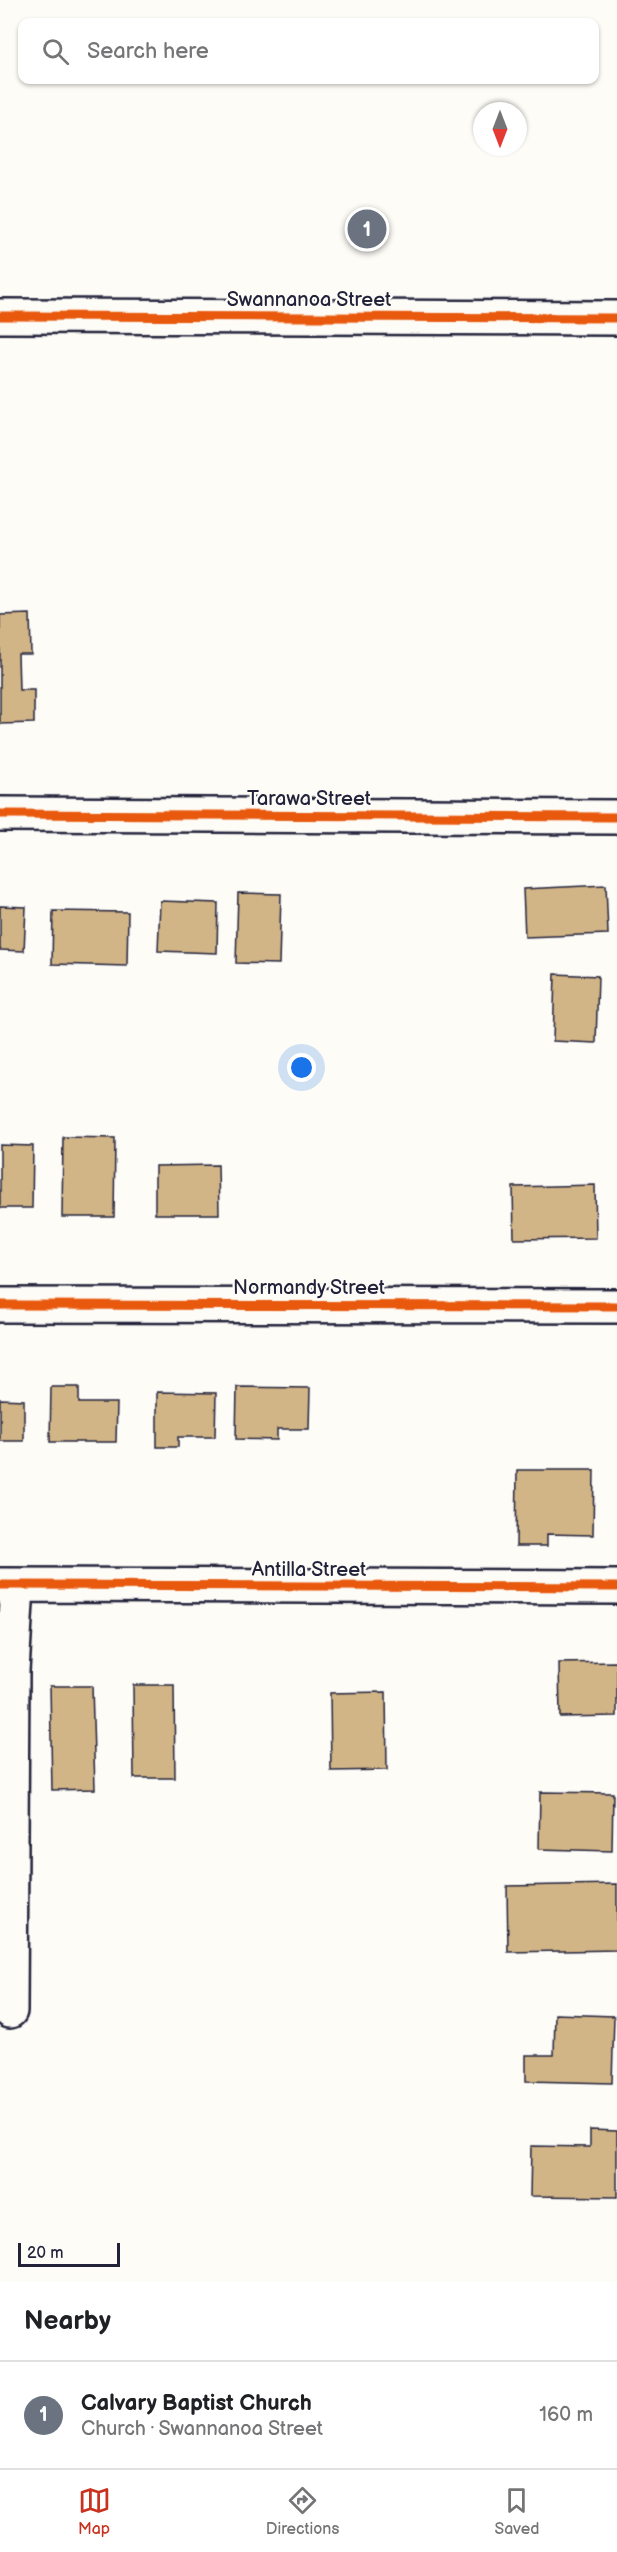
<!DOCTYPE html>
<html lang="en">
<head>
<meta charset="utf-8">
<style>
	body { margin:0; font-family:"Balsamiq Sans",sans-serif; background:#f6f6f6; color:#202124 }
	.compass { position:absolute; left:473px; top:102px; width:54px; height:54px; border-radius:50%; background:#fff; box-shadow:0 2px 4px #0004; rotate:180deg }
	.scale { position:absolute; left:18px; bottom:15px; width:102px; box-sizing:border-box; padding-left:6px; border:3px solid #22223b; border-top:0; font-size:16px; line-height:21px; white-space:nowrap; color:#22223b; -webkit-text-stroke:4px #fdfcf7; paint-order:stroke }
	.you { position:absolute; left:302px; top:1068px; width:21px; height:21px; margin:-15px; border:4px solid #fff; border-radius:50%; background:#1a73e8; box-shadow:0 0 0 9px #1a73e833 }
	.badge { display:grid; place-items:center; width:39px; height:39px; border-radius:50%; background:#c8321e; color:#fff; font-size:20px; font-weight:700 }
	.pin { position:absolute; translate:-50% -50%; border:3px solid #fff; box-shadow:0 2px 6px #0006 }
	.list { margin:0; padding:0; list-style:none }
	h2 { display:flex; justify-content:space-between; align-items:center; height:78px; margin:0; padding:0 24px; font-size:26px }
	h2 small { font-size:20px; font-weight:400; color:#757577 }
	.list li { display:grid; grid-template-columns:39px 1fr auto; gap:18px; align-items:center; box-sizing:border-box; height:108px; padding:0 24px; border-top:2px solid #e0e0e0 }
	.list b { display:block; font-size:22px; white-space:nowrap }
	.list p { margin:0; font-size:20px; white-space:nowrap; color:#757577 }
	.list em { font-size:20px; font-style:normal; color:#757577 }
	.icon { flex:none; width:33px; height:33px; fill:none; stroke:currentColor; stroke-width:2; stroke-linecap:round; stroke-linejoin:round }
	.map { position:relative; flex:none; width:617px; height:2282px; overflow:hidden }
	.search { position:absolute; background:#fff; box-shadow:0 2px 4px #0004; left:18px; right:18px; top:18px; height:66px; display:flex; align-items:center; gap:15px; box-sizing:border-box; padding:0 21px; border-radius:12px; color:#757577; font-size:22px }
	.sheet { height:186px; background:#fff }
	nav { display:flex; justify-content:space-around; align-items:center; box-sizing:border-box; height:84px; border-top:2px solid #e0e0e0; background:#fff; font-size:16px; color:#757577 }
	nav a { display:grid; justify-items:center; gap:3px }
	nav .on { color:#c8321e }
	.map>svg:first-child { display:block }
	.building { fill:#d2b587; stroke:#22223b; stroke-width:1.5 }
	.lines { fill:none; stroke-linecap:round; stroke-linejoin:round }
	.minor-casing { stroke:#22223b; stroke-width:38 }
	.minor { stroke:#fdfcf7; stroke-width:33 }
	.cycleway-casing { stroke:#fdfcf7; stroke-width:13 }
	.cycleway { stroke:#e8590c; stroke-width:9 }
	.labels { text-anchor:middle; stroke-width:4.5; stroke-linejoin:round; paint-order:stroke }
	.street-label { font-size:20px; fill:#22223b; stroke:#fdfcf7 }
</style>
</head>
<body>
<div class="map">
<svg width="617" height="2282" viewBox="0 0 617 2282">
	<rect width="100%" height="100%" fill="#fdfcf7"/>
	<filter id="ink" filterUnits="userSpaceOnUse"><feTurbulence type="fractalNoise" baseFrequency=".0167" numOctaves="2"/><feDisplacementMap in="SourceGraphic" scale="12" xChannelSelector="R" yChannelSelector="G"/><feConvolveMatrix kernelMatrix="1 2 1 2 8 2 1 2 1" color-interpolation-filters="sRGB"/></filter>
	<g filter="url(#ink)">
		<!-- building -->
		<path class="building" d="M30,614L31,654H18L19,690H34V723L0,724V615Z
			M606,885L608,934L525,937L523,889Z
			M238,893L281,894L279,964L236,963Z
			M160,901L218,903L217,953L158,951Z
			M0,906L26,907L24,951L0,950Z
			M53,911L128,912L127,966L52,964Z
			M555,974L598,976L596,1043L553,1041Z
			M63,1137L115,1138L114,1217H62Z
			M0,1145L33,1146L32,1208H0Z
			M218,1165L219,1214H155V1166Z
			M595,1185L596,1238L514,1239L513,1187Z
			M51,1387H79V1403H117L116,1442H50Z
			M237,1387L310,1388L309,1429H277V1440L236,1439Z
			M157,1392L216,1393L215,1437H178V1447H157Z
			M0,1399L24,1400V1441H0Z
			M517,1470H594L593,1535L547,1534V1546H516Z
			M617,1662V1716L560,1717L559,1663Z
			M133,1685H174L175,1778H134Z
			M50,1686H92L95,1789L52,1790Z
			M386,1692L387,1770L331,1771L330,1693Z
			M540,1792L613,1793L612,1851L539,1849Z
			M617,1884V1950L508,1952L507,1886Z
			M555,2014L614,2016L612,2083L526,2081V2055H554Z
			M590,2130L617,2131V2197L530,2196L531,2146L590,2147Z"/>
		<g class="lines">
			<defs>
				<path id="minor" d="M0,316L617,318
					M0,814L617,817
					M0,1305L617,1306
					M0,1585L617,1587
					M10,2011L12,1671L17,1586"/>
			</defs>
			<!-- minor casing -->
			<use href="#minor" class="minor-casing"/>
			<!-- minor -->
			<use href="#minor" class="minor"/>
			<defs>
				<path id="cycleway" d="M0,316L617,318
					M0,814L617,817
					M0,1305L617,1306
					M0,1585L617,1587"/>
			</defs>
			<!-- cycleway casing -->
			<use href="#cycleway" class="cycleway-casing"/>
			<!-- cycleway -->
			<use href="#cycleway" class="cycleway"/>
		</g>
	</g>
	<g class="labels">
		<!-- street labels -->
		<g class="street-label">
			<text x="309" y="306">Swannanoa Street</text>
			<text x="309" y="805">Tarawa Street</text>
			<text x="309" y="1294">Normandy Street</text>
			<text x="309" y="1576">Antilla Street</text>
		</g>
	</g>
</svg>
<svg class="compass" viewBox="-18 -18 36 36"><path d="M0-13l5 13h-10z" fill="#e53935"/><path d="M0 13l5-13h-10z" fill="#757577"/></svg>
<div class="scale">20 m</div>
<div class="you"></div>
<div class="pin badge" style="left:367px;top:229px;background:#6b7280">1</div>
<div class="search"><svg class="icon" aria-label="search" viewBox="0 0 24 24"><circle cx="10" cy="10" r="6"/><path d="M15 15l6 6"/></svg>Search here</div>
</div>
<section class="sheet">
<h2>Nearby<small></small></h2>
<ul class="list">
<li><span class="badge" style="background:#6b7280">1</span><div><b>Calvary Baptist Church</b><p>Church · Swannanoa Street</p></div><em>160 m</em></li>
</ul>
</section>
<nav>
<a class="on"><svg class="icon" aria-label="map" viewBox="0 0 24 24"><path d="M3 6l6-2 6 2 6-2v14l-6 2-6-2-6 2zM9 4v14M15 6v14"/></svg>Map</a>
<a><svg class="icon" aria-label="directions" viewBox="0 0 24 24"><path d="M12 3l9 9-9 9-9-9zM9 14v-3h6M13 9l2 2-2 2"/></svg>Directions</a>
<a><svg class="icon" aria-label="saved" viewBox="0 0 24 24"><path d="M7 4h10v16l-5-4-5 4z"/></svg>Saved</a>
</nav>
</body>
</html>
